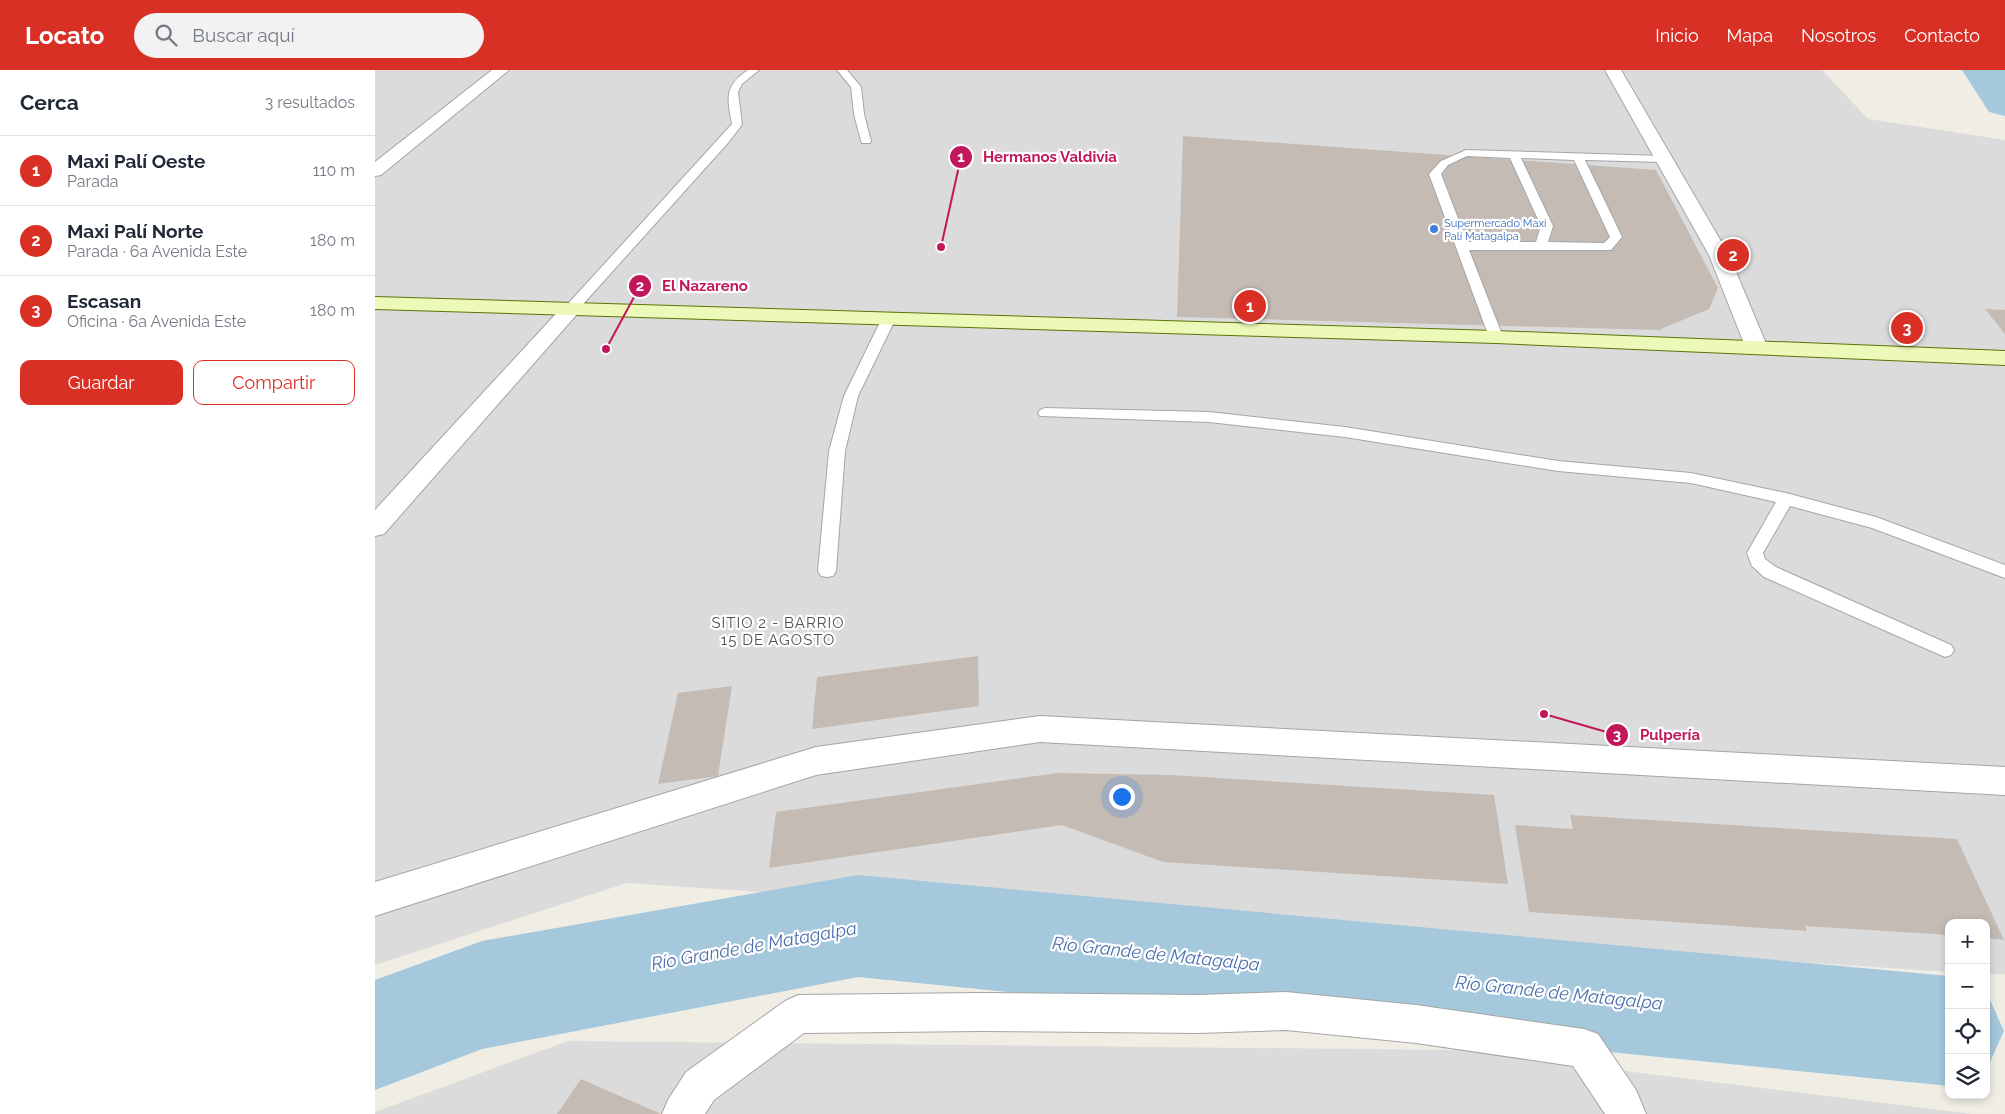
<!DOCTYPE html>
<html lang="es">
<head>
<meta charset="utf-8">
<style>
	body { margin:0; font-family:Raleway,sans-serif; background:#f2f2f3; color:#1f2937 }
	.controls { position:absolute; right:15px; bottom:15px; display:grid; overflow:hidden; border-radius:10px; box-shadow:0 2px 8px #0003 }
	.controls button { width:45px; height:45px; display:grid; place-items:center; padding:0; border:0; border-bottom:1px solid #e0e1e3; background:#fff; color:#1f2937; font:25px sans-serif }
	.you { position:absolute; left:746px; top:726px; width:18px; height:18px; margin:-12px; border:4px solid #fff; border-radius:50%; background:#1a73e8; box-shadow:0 0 0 8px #1a73e833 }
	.badge { display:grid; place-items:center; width:32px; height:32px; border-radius:50%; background:#d93025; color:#fff; font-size:16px; font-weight:700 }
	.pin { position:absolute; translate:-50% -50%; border:2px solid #fff; box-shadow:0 1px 5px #0006 }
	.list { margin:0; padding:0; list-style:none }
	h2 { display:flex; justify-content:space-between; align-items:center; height:65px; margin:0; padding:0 20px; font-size:21px }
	h2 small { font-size:16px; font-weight:400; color:#747a83 }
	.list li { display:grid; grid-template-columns:32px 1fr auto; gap:15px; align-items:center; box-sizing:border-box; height:70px; padding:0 20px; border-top:1px solid #e0e1e3 }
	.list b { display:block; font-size:19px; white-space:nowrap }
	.list p { margin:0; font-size:16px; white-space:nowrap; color:#747a83 }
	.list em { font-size:16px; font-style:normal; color:#747a83 }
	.actions { display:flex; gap:10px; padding:15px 20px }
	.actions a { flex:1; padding:11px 0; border:1px solid #d93025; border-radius:10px; text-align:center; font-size:18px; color:#d93025 }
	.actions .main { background:#d93025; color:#fff }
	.icon { flex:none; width:28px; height:28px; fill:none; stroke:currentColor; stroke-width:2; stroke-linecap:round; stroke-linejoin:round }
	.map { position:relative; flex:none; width:1630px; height:1044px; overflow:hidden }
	header { display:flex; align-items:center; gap:30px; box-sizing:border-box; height:70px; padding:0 25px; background:#d93025; color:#fff }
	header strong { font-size:24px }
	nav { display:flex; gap:28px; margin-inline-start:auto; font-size:18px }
	.search { width:350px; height:45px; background:#f2f2f3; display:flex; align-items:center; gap:12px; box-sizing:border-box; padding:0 18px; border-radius:28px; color:#747a83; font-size:19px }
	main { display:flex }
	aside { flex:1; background:#fff }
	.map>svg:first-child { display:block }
	.residential { fill:#dcdbdb }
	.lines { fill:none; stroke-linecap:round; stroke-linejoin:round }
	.river { fill:#a5c8dc; fill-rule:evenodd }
	.building { fill:#c4bcb4 }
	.lane-casing { stroke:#a5a5a5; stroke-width:2 }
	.street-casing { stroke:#a5a5a5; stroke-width:2 }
	.secondary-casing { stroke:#597506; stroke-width:2 }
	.lane { fill:#fff; fill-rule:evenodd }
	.street { fill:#fff; fill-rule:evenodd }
	.secondary { fill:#edf9b8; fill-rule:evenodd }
	.shop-dot { fill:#3f7fe0; stroke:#fff; stroke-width:2 }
	.labels { text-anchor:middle; stroke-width:4.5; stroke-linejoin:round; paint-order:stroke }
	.far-shop-label { font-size:11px; fill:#366cbe; stroke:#fff; text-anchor:start }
	.neighbourhood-label { font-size:15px; letter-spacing:1px; fill:#515151; stroke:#fff }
	.near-water-label { font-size:18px; font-style:italic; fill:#4b6fad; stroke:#fff }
	.leader { fill:none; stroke:#c2185b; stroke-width:2 }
	.callout-dot { fill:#c2185b; stroke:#fff; stroke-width:2 }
	.mark-label { font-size:15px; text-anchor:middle; font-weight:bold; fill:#fff }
	.callout-label { font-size:15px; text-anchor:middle; font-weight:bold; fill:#c2185b; stroke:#fff; stroke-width:4.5; stroke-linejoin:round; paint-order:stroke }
</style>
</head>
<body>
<header>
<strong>Locato</strong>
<div class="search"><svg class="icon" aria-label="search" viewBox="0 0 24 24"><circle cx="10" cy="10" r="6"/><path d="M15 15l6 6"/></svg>Buscar aquí</div>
<nav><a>Inicio</a><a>Mapa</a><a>Nosotros</a><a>Contacto</a></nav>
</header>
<main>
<aside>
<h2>Cerca<small>3 resultados</small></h2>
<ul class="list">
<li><span class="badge">1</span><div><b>Maxi Palí Oeste</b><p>Parada</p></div><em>110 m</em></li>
<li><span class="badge">2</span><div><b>Maxi Palí Norte</b><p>Parada · 6a Avenida Este</p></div><em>180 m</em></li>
<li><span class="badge">3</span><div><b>Escasan</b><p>Oficina · 6a Avenida Este</p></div><em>180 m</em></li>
</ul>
<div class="actions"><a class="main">Guardar</a><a>Compartir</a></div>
</aside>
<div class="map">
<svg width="1630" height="1044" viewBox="0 0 1630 1044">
	<rect width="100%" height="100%" fill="#efede4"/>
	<!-- residential -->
	<path class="residential" d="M0,0H1447L1493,49L1630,70V904H1611V853H1574V902L252,813L0,895Z
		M193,971L1080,980L1597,1044H0V1042Z"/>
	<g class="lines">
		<!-- river -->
		<path class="river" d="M1587,0H1630V46L1614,42Z
			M483,805L1574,906V1016L483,907L107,979L0,1020V910L107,871Z
			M1611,921L1629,961L1611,1001Z"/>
	</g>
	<!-- building -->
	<path class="building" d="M808,66L1281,100L1343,218L1334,239L1284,260L802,247Z
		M1610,239L1630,240V264Z
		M603,586L604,636L437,659L442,607Z
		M357,616L343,706L283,714L303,623Z
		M682,703L796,705L1119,725L1133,814L788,792L687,755L394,798L401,742Z
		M1195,745L1582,769L1629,870L1611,868V853H1574V865L1430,856L1432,861L1154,842L1140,755L1198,759Z
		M206,1009L286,1044H182Z"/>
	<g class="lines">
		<defs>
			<path id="lane" d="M373,0H384L367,14L363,22L367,54L366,56L352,74L201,242H191L189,239L191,236L357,54C352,28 349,16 373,0Z
				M462,0H472L486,17L489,44L496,71L495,73H487L486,71L479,44L476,17Z
				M1091,80L1288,86L1293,89L1288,92L1210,90L1247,167L1236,180H1094L1128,267L1121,271L1114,267L1054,104L1066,91ZM1092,86L1135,88L1166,156L1161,172H1092L1066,104L1073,95ZM1146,88L1199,90L1235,167L1229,173L1173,172L1178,156Z
				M513,246L520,250L483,326L470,381L461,501L458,506L452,507L446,506L443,501L454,381L469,326L506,250Z
				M670,338L834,342L970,357L1183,391L1316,403L1411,423L1501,447L1630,495V508L1497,458L1415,436L1388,483L1390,489L1401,497L1576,575L1579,580L1576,585L1570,587L1389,507L1377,496L1372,483L1401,432L1316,413L1183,401L970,367L834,352L665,346L663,343L665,340Z"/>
			<path id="street" d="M117,0H134L6,105L0,106V92Z
				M1230,0H1246L1354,185L1392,276L1389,281L1381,283L1373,281L1370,276L1334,185Z
				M196,233L203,235L206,239L203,243L9,464L0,466V440L189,235Z
				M665,646L1630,697V725L665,672L441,705L0,846V812L441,677Z
				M911,922L1041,935L1209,959L1223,964L1261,1020L1271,1044H1230L1198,996L1041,973L911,960L823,963L605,961L429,963L339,1030L330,1044H287L293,1030L311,1002L410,931L423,925L605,923L823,925Z"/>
			<path id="secondary" d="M0,227L1121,261L1630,281V295L1121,273L0,239Z"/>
		</defs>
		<!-- lane casing -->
		<use href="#lane" class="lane-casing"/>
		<!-- street casing -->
		<use href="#street" class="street-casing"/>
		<!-- secondary casing -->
		<use href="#secondary" class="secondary-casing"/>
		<!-- lane -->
		<use href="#lane" class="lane"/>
		<!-- street -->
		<use href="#street" class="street"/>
		<!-- secondary -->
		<use href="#secondary" class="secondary"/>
	</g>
	<!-- markers -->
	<circle class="shop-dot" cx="1059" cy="159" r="5"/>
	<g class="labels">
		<!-- far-shop labels -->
		<g class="far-shop-label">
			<text x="1069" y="157">Supermercado Maxi<tspan x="1069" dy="13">Palí Matagalpa</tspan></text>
		</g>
		<!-- neighbourhood labels -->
		<g class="neighbourhood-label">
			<text x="403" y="558">SITIO 2 - BARRIO<tspan x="403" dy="17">15 DE AGOSTO</tspan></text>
		</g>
		<!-- near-water labels -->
		<g class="near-water-label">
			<text transform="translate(379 876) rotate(-10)" y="6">Río Grande de Matagalpa</text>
			<text transform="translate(781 884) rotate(6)" y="6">Río Grande de Matagalpa</text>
			<text transform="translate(1184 923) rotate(6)" y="6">Río Grande de Matagalpa</text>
		</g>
	</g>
	<!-- callouts -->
	<path class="leader" d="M566 177L586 87M231 279L265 216M1169 644L1242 665"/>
	<g class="callout-dot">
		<circle cx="566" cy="177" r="5"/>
		<circle cx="231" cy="279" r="5"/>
		<circle cx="1169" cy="644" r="5"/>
		<circle cx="586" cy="87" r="12"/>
		<circle cx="265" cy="216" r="12"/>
		<circle cx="1242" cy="665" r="12"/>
	</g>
	<g class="mark-label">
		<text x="586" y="92">1</text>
		<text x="265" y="221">2</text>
		<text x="1242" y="670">3</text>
	</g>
	<g class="callout-label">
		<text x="675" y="92">Hermanos Valdivia</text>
		<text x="330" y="221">El Nazareno</text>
		<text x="1295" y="670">Pulpería</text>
	</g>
</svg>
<div class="controls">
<button>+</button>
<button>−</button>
<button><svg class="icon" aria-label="locate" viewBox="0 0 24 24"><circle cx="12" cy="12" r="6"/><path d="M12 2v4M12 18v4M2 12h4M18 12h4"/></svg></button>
<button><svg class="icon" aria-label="layers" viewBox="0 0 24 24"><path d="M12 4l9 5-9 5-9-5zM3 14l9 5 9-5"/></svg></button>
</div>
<div class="you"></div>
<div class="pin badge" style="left:875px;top:236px">1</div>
<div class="pin badge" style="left:1358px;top:185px">2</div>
<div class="pin badge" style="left:1532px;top:258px">3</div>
</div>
</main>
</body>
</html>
